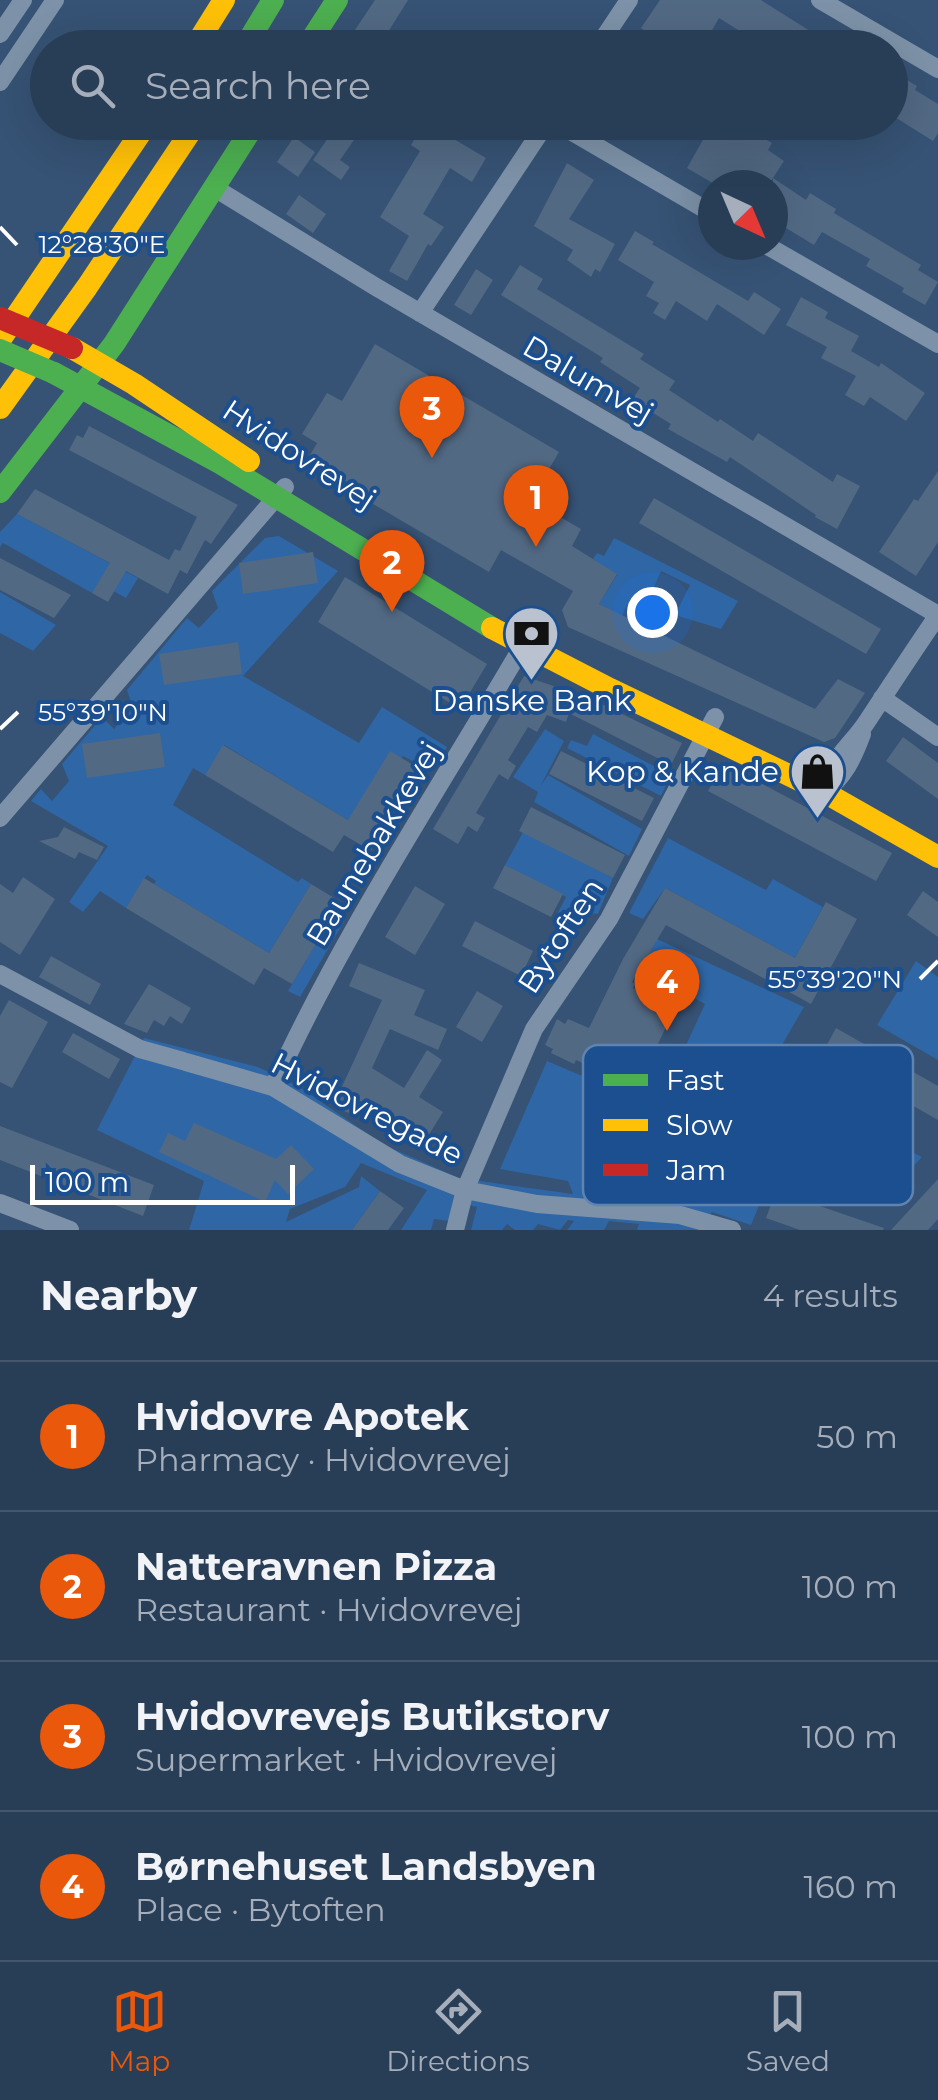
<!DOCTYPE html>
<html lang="en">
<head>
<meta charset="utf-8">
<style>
	body { margin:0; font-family:Montserrat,sans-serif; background:#30455d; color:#f1f3f6 }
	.compass { position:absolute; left:698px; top:170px; width:90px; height:90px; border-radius:50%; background:#283e57; box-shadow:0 10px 40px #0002; rotate:136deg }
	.scale { position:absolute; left:30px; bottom:25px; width:265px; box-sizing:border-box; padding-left:10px; border:5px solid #fff; border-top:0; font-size:28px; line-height:35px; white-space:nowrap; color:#fff; -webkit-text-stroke:8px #1b4f8f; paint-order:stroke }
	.you { position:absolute; left:652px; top:612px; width:35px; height:35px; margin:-25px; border:8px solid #fff; border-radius:50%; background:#1a73e8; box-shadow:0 0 0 15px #1a73e833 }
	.badge { display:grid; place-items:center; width:65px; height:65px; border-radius:50%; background:#ea580c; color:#fff; font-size:32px; font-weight:700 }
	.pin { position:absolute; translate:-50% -82px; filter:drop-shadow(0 2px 5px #0008) }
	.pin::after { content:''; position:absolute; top:52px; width:35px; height:30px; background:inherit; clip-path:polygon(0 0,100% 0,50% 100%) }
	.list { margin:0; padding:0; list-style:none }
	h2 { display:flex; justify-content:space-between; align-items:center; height:130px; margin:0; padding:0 40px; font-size:42px }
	h2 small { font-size:32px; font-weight:400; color:#a5aeba }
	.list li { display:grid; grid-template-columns:65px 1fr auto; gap:30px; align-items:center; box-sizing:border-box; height:150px; padding:0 40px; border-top:2px solid #44576d }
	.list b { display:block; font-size:38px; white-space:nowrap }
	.list p { margin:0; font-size:32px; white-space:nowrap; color:#a5aeba }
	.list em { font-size:32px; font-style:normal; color:#a5aeba }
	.icon { flex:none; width:55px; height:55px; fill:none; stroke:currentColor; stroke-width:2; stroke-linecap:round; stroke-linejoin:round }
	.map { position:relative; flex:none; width:938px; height:1230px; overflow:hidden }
	.search { position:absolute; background:#283e57; box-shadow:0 10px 40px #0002; left:30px; right:30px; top:30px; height:110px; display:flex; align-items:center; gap:25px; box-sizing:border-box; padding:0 35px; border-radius:55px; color:#a5aeba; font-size:38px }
	.sheet { height:730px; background:#283e57 }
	nav { display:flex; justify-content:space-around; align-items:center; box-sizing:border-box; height:140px; border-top:2px solid #44576d; background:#283e57; font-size:28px; color:#a5aeba }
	nav a { display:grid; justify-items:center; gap:5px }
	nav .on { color:#ea580c }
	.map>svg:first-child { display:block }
	.green { fill:#2f66a5 }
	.building { fill:#526984 }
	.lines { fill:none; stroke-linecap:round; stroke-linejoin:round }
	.street { stroke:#7d92a8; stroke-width:18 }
	.fast { stroke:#4caf50; stroke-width:22 }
	.slow { stroke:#ffc107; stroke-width:22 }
	.fast-bridge { stroke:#4caf50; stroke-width:22 }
	.jam-bridge { stroke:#c62828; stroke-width:22 }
	.ticks { fill:none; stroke:#fff; stroke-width:4 }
	.labels { text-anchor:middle; stroke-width:8; stroke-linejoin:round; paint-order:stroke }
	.street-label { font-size:30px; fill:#fff; stroke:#1b4f8f }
	.poi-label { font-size:30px; fill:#fff; stroke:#1b4f8f }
	.key { fill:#1b4f8f; stroke:#5f84b1; stroke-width:2.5 }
	.key-label { font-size:28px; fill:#fff }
	.ticks-label { font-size:25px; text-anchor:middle; fill:#fff; stroke:#1b4f8f; stroke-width:8; stroke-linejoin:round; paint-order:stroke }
</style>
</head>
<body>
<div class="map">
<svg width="938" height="1230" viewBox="0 0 938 1230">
	<rect width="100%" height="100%" fill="#365274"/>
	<!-- green -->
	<path class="green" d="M17,514L138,578L126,598L99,583L92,593L3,543L0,547V532Z
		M279,536L338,571L243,676L359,743L382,707L447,747L437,764L425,757L420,765L403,756L348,820L224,745L205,775L193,768L173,805L298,882L302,878L311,884L269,953L154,884L156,881L147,875L126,908L100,891L83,912L69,902L108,846L31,801L41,789L52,801L69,781L62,764L102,717L114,729L133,708L127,690L187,618L199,628L218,608L212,591L265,538Z
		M614,538L738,601L721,629L675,615L690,585L661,571L643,612L627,605L622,616L599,604L617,575L593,559L597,553L604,556Z
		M0,592L56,625L33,651L0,633Z
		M545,729L564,741L540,787L548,775L642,829L629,856L534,802L538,792L513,777Z
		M593,734L671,775L661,796L567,748L571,740L587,746Z
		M523,832L613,878L598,914C579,911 573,911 561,927L553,922L566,897L505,865Z
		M668,838L766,890L773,879L823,907L795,958L665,888L643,919L629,913Z
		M334,913L346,918L300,997L288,991Z
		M657,939L804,1007L782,1045L806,1059L760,1148L778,1159L809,1086L908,1142L906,1149L922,1157L882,1200L837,1183L835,1188L778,1160L751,1225L712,1212L700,1230H637L639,1224L609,1221L604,1230H567L574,1221L568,1220L560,1230L538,1224L533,1230H515L507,1224L502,1230H471L477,1207L453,1201L449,1221L434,1219L431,1230H401L427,1190L361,1163L345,1187L290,1209L286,1222L359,1187L361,1176L380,1191L352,1230H189L204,1181L97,1130L144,1038L258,1067L298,1086L384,1145L459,1178L573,1194L568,1181L500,1169L547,1061L644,1102L669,1052L680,1058L705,1004L640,968Z
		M916,961L938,977V1060L877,1025Z"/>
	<!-- building -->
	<path class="building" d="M375,0H408L378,48H355L347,42Z
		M660,0H761L837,48H757L759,43L719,18L702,48H693L669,34L662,42L641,28Z
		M895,73L917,86L915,90L938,104V133L933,141L890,114V82Z
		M339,122H350L361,130L340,160L350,167L341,180L313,160Z
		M424,122H455L447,135L486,158L472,182L450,168L423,214L444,227L431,246L428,244L407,281L389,271L409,236L380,217L420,151L411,145Z
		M713,122H736L772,143L768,150L784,161L773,178L806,200L810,193L836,209L834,213L921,265L918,270L938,282L925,305L902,292L904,288L866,266L870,259L822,232L814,245L773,220V178L768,185H716L687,168Z
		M294,137L315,152L298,177L277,162Z
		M567,163L594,180L569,219L615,244L600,272L595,269L591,277L567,260L573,250L534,226Z
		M299,195L326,214L313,233L286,214Z
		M635,231L654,242L652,244L748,301L754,292L781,309L764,335L717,304L707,321L676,301L665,320L653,313L659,303L646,296L654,282L618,260Z
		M520,265L543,279L537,289L644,354L640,359L675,381L669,390L718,422L720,419L753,441L758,433L833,482L837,474L860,486L837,529L815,517L816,515L730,457L727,462L668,429L671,424L632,400L640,388L600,362L603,358L501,295Z
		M476,269L493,280L471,315L454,305Z
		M801,297L828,312L825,318L859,336L851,351L879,367L881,363L925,393L906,421L870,397L864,406L845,395L856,376L821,358L827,347L786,325Z
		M375,344L559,452L531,500L581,529L572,546L617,574L599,604L815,709L838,679L865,693L835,738L824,742L568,627L562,610L573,591L501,550L489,572L305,464L317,443L302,434L327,393L342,401Z
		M89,426L238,505L211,544L205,540L187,574L180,570L168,594L126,571L108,602L92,593L110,563L17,514L35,489L169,560L175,549L180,551L197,517L69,450L77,435L83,438Z
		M938,471V542L916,576L879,552L914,499L918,501Z
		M654,498L881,629L866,654L639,523Z
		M313,552L318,583L243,594L239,563Z
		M0,558L71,595L54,618L0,590Z
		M345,577L487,664L460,709L318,622Z
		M238,642L242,674L164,685L159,654Z
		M524,676L589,698L682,743L671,765L569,713L566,722L547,715L537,732L528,727L508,760L516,766L508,780L499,774L476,813L485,818L477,832L468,826L458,844L433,829Z
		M160,733L165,767L87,778L82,744Z
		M903,737L938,763V799L886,761Z
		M223,745L348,820L390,751L420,769L371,851L344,835L333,852L205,775Z
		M561,751L654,798L642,821L549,774Z
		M723,763L892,853L876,881L708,791Z
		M531,807L625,855L613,878L519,831Z
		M64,827L104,847L97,860L79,852L75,859L39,841L58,837Z
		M505,865L563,894L551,917L493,888Z
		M23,877L55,899L20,955L0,942V884L13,893Z
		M144,878L269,953L311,884L341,902L292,984L264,968L254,985L126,908Z
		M415,886L445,904L415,955L385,937Z
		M665,888L795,958L826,902L857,919L811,1004L666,925L632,982L635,984L633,988L675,1008L638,1086L629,1085L626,1089L603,1078L606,1074L576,1060L574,1064L551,1053L553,1049L545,1045L557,1019L565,1024L568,1019L589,1028L623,959Z
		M923,891L938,902V937L907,915Z
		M475,921L533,951L521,976L462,946Z
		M51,956L101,984L90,1005L39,977Z
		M359,963L425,990L414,1015L447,1029L438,1050L390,1029L372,1068L404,1088L427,1050L442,1060L419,1097L443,1112L425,1141L358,1100L351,1114L333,1106L382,1000L349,986Z
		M149,984L191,1008L182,1024L170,1016L164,1026L154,1020L147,1033L124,1024Z
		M477,991L503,1006L482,1042L456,1027Z
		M9,1000L48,1022L12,1088L0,1082V1016Z
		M836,1028L938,1086V1120L822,1054Z
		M73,1033L120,1059L109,1079L62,1052Z
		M194,1123L276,1159L291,1145L314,1169L288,1194L275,1180L265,1202L159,1152L168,1133L185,1141Z
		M0,1126L154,1185L143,1216L0,1160Z
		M938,1179V1219L928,1230H891Z
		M380,1191L404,1208L388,1230H352Z
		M776,1191L884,1228L883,1230H800L766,1218Z"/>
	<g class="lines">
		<!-- street -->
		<path class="street" d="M820,0L938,69
			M0,34L23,0
			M597,48L629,0
			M0,82L55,0
			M555,122L713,214
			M213,187L376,287L938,615
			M766,245L938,344
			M420,313L547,122
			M882,698L938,737
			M824,792C828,759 851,747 868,720C891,685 914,650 938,615
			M824,792C845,776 853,758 862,734
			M0,818L285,487
			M0,974L140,1049L183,1061
			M186,1062L273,1087L400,1164L465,1190L537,1204L680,1215L732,1230
			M273,1087C345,929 442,785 529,635
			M0,1203L70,1230
			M455,1230L465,1190L534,1029L609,919L715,717"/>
		<!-- fast -->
		<path class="fast" d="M244,48L273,0
			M306,48L337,0
			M54,373L220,463L492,628
			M0,492L114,344L256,122"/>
		<!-- slow -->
		<path class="slow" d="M194,48L224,0
			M0,340L148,122
			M72,348L134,384L249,461
			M0,408L87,287L197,122
			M492,628L610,689L824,792L938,857"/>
		<!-- fast-bridge -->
		<path class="fast-bridge" d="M0,350L54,373"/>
		<!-- jam-bridge -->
		<path class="jam-bridge" d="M0,318L72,348"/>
	</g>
	<!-- ticks -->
	<path class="ticks" d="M0,227L17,245M0,729L18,712M920,979L938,961"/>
	<!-- icons -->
	<defs>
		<symbol id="bank-pin" viewBox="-11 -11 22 30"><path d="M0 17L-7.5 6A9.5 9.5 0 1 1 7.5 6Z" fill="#b9c2ce" stroke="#1b4f8f"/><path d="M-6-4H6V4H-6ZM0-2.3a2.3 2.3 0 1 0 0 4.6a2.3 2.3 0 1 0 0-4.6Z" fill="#111"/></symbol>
		<symbol id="shop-pin" viewBox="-11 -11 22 30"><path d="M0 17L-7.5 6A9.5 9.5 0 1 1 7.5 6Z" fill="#b9c2ce" stroke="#1b4f8f"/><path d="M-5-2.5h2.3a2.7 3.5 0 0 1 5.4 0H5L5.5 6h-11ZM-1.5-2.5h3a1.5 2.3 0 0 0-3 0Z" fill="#111"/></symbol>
	</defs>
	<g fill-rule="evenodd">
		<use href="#bank-pin" x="500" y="602" width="63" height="86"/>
		<use href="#shop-pin" x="786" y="740" width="63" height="86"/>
	</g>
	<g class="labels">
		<!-- street labels -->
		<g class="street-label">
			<text transform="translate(588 380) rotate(30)" y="10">Dalumvej</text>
			<text transform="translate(299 455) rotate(33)" y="10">Hvidovrevej</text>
			<text transform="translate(374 844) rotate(-59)" y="10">Baunebakkevej</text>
			<text transform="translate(561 936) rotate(-57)" y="10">Bytoften</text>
			<text transform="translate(367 1109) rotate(27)" y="10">Hvidovregade</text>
		</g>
		<!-- poi labels -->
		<g class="poi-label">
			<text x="532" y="711">Danske Bank</text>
			<text x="779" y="782" text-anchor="end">Kop &amp; Kande</text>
		</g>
	</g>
	<!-- legend -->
	<rect x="583" y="1045" width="330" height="160" rx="15" class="key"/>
	<rect x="603" y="1074" width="45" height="12" fill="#4caf50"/>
	<rect x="603" y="1119" width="45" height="12" fill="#ffc107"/>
	<rect x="603" y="1164" width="45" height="12" fill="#c62828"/>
	<g class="key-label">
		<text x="666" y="1090">Fast</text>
		<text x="666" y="1135">Slow</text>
		<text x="666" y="1180">Jam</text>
	</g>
	<g class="ticks-label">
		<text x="102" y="253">12°28'30"E</text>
		<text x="103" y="721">55°39'10"N</text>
		<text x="835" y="988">55°39'20"N</text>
	</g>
</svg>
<svg class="compass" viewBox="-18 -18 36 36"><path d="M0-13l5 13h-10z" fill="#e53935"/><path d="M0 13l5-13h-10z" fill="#a5aeba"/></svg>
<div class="scale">100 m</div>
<div class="you"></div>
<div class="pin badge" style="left:536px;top:547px">1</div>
<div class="pin badge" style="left:392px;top:612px">2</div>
<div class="pin badge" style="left:432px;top:458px">3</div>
<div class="pin badge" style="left:667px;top:1031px">4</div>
<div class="search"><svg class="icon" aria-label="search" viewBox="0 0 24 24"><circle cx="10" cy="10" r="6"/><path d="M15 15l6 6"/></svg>Search here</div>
</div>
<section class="sheet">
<h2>Nearby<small>4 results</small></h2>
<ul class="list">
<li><span class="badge">1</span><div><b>Hvidovre Apotek</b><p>Pharmacy · Hvidovrevej</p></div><em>50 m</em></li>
<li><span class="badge">2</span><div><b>Natteravnen Pizza</b><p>Restaurant · Hvidovrevej</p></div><em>100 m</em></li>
<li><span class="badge">3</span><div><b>Hvidovrevejs Butikstorv</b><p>Supermarket · Hvidovrevej</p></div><em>100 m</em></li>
<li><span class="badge">4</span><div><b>Børnehuset Landsbyen</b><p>Place · Bytoften</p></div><em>160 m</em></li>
</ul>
</section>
<nav>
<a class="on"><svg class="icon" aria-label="map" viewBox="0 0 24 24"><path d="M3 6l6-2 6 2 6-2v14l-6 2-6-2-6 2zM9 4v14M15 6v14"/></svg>Map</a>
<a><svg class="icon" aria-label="directions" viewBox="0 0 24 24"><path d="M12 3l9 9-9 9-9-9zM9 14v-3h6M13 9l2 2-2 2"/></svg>Directions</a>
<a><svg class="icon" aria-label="saved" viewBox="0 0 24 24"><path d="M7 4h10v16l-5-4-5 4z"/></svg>Saved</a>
</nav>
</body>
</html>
